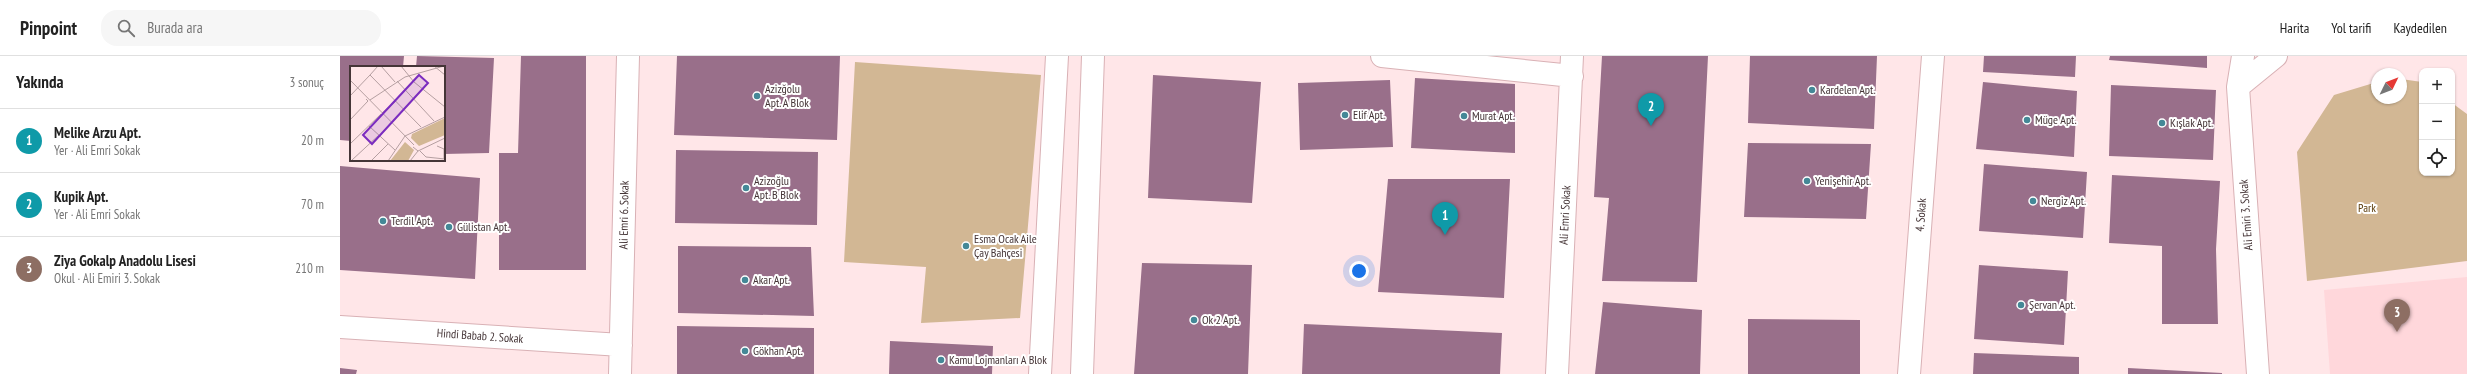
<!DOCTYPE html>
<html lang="tr">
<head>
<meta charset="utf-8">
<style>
	body { margin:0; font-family:"PT Sans Narrow",sans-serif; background:#f6f6f6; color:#222 }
	.controls { position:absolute; right:12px; top:12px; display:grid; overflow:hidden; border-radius:8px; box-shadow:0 1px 3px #0004 }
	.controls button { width:36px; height:36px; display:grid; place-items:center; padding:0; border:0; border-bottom:1px solid #e0e0e0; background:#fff; color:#222; font:20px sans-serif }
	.compass { position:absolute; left:2031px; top:12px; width:36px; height:36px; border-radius:50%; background:#fff; box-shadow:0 1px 3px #0004; rotate:47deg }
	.you { position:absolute; left:1019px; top:215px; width:14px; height:14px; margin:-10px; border:3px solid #fff; border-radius:50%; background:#1a73e8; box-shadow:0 0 0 6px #1a73e833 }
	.badge { display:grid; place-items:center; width:26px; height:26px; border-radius:50%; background:#111827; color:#fff; font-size:13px; font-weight:700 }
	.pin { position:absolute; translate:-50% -33px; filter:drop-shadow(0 1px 2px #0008) }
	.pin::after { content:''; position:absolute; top:21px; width:14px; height:12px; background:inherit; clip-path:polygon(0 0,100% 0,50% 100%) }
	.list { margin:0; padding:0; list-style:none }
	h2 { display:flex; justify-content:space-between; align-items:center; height:52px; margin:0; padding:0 16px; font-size:17px }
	h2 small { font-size:13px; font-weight:400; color:#767676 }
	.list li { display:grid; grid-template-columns:26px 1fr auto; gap:12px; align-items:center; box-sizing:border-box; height:64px; padding:0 16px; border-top:1px solid #e0e0e0 }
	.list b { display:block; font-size:15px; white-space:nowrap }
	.list p { margin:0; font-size:13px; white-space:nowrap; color:#767676 }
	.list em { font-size:13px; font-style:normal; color:#767676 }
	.icon { flex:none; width:22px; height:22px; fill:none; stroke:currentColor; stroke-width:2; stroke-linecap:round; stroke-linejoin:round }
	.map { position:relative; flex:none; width:2127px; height:318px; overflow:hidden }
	header { display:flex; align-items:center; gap:24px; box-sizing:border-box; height:56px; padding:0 20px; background:#fff; border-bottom:1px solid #e0e0e0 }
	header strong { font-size:19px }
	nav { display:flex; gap:22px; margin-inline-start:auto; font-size:14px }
	.search { width:280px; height:36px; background:#f6f6f6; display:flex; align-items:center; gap:10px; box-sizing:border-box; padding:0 14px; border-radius:16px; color:#767676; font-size:15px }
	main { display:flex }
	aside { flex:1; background:#fff }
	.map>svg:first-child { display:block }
	.built { fill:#ffd7db }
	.green { fill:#d2b794 }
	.building { fill:#996f8a }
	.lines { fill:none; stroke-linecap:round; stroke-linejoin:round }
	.minor-casing { stroke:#d9b1b5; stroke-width:24 }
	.major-casing { stroke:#d9b1b5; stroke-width:24 }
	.minor { stroke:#fff; stroke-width:22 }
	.major { stroke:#fff; stroke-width:22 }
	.poi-dot { fill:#448897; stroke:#fff; stroke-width:1.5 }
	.labels { text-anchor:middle; stroke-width:4; stroke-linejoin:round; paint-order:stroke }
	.poi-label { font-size:12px; fill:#453537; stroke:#fff; text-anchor:start }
	.park-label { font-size:12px; fill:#5d3e0d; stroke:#fff }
	.street-label { font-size:12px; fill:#453537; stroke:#fff }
	.inset-road { fill:none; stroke:#b59fa1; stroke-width:1 }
	.view { fill:#7b2cbf; fill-opacity:0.15; stroke:#7b2cbf; stroke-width:2 }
	.inset-edge { fill:none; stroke:#453537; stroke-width:2 }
</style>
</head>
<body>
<header>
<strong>Pinpoint</strong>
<div class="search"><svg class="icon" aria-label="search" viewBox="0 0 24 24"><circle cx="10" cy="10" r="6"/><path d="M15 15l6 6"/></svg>Burada ara</div>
<nav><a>Harita</a><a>Yol tarifi</a><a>Kaydedilen</a></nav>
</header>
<main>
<aside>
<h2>Yakında<small>3 sonuç</small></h2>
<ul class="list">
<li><span class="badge" style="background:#0f9aa8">1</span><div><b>Melike Arzu Apt.</b><p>Yer · Ali Emri Sokak</p></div><em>20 m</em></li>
<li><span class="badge" style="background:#0f9aa8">2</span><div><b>Kupik Apt.</b><p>Yer · Ali Emri Sokak</p></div><em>70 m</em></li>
<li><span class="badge" style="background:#8d6e63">3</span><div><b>Ziya Gokalp Anadolu Lisesi</b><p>Okul · Ali Emiri 3. Sokak</p></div><em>210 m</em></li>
</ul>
</aside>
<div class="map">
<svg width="2127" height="318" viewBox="0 0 2127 318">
	<rect width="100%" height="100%" fill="#ffe6e8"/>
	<!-- built -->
	<path class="built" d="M2127,221V318H1990L1984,234Z"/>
	<!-- green -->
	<path class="green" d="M515,6L701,19L680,262L581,267L586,211L504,206Z
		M2061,23L2082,26V117H2112V47L2127,58V205L1967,225L1957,96L1994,39L2037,26V42H2061Z"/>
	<!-- building -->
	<path class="building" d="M0,0H64L63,11H11V85L0,84Z
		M77,0L154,2L149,97L104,98V11H76Z
		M181,0H246V214H159V97H178Z
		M337,0H500L497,84L334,79Z
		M1262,0H1368L1357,226L1262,225L1269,142L1254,141Z
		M1410,0H1537L1534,73L1408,67Z
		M1644,0H1736L1735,21L1643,16Z
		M1770,0H1867V12L1769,4Z
		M813,19L921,26L912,147L808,142Z
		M1075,22L1175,28V97L1071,92Z
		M1050,24L1053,91L960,94L958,27Z
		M1643,26L1737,35L1734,101L1636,93Z
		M1771,29L1876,34L1873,104L1769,100Z
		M1408,87L1531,88L1526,163L1404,161Z
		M336,94L478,96L477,169L335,167Z
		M1644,108L1747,116L1743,182L1639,175Z
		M0,110L140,122L135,223L0,214Z
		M1772,119L1880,125L1876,193L1878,268H1822V190L1769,187Z
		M1048,123H1170L1164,242L1038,236Z
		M338,190L471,191L474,260L338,257Z
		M802,207L912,209L908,318H794Z
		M1639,209L1728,215L1724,289L1634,283Z
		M1263,246L1362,254L1360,318H1255Z
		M1408,263L1520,264V318H1408Z
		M964,268L1162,277L1160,318H962Z
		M337,270L474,272V318H337Z
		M550,285L653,290L652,318H549Z
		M1634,297L1739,301V318H1633Z
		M0,312L17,314L16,318H0Z
		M1788,312L1882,317V318H1788Z"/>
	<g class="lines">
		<defs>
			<path id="minor" d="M1042,0L1232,20
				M1903,0L1898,31L1918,318
				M1898,31L1936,0
				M0,271L281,289
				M280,318L288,0
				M1217,318L1232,0
				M1569,318L1593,0"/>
			<path id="major" d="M700,318L717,0
				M742,318L753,0"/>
		</defs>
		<!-- minor casing -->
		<use href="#minor" class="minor-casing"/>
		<!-- major casing -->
		<use href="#major" class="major-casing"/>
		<!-- minor -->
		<use href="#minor" class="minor"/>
		<!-- major -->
		<use href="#major" class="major"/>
	</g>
	<!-- markers -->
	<g class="poi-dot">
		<circle cx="1472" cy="34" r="4"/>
		<circle cx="417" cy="40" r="4"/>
		<circle cx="1005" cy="59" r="4"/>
		<circle cx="1124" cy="60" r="4"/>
		<circle cx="1687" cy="64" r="4"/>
		<circle cx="1822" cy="67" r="4"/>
		<circle cx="1467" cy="125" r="4"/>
		<circle cx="406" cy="132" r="4"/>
		<circle cx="1693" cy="145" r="4"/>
		<circle cx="43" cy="165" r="4"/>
		<circle cx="109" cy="171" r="4"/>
		<circle cx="626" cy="190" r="4"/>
		<circle cx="405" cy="224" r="4"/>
		<circle cx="1681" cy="249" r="4"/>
		<circle cx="854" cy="264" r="4"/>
		<circle cx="405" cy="295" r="4"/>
		<circle cx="601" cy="304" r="4"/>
	</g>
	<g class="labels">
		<!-- poi labels -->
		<g class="poi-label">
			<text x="425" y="37">Azizğolu<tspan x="425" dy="14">Apt. A Blok</tspan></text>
			<text x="1480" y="38">Kardelen Apt.</text>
			<text x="1013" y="63">Elif Apt.</text>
			<text x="1132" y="64">Murat Apt.</text>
			<text x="1695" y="68">Müge Apt.</text>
			<text x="1830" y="71">Kışlak Apt.</text>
			<text x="414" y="129">Azizoğlu<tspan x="414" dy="14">Apt. B Blok</tspan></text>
			<text x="1475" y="129">Yenişehir Apt.</text>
			<text x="1701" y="149">Nergiz Apt.</text>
			<text x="51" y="169">Terdil Apt.</text>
			<text x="117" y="175">Gülistan Apt.</text>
			<text x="634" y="187">Esma Ocak Aile<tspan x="634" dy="14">Çay Bahçesi</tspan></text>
			<text x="413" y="228">Akar Apt.</text>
			<text x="1689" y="253">Şervan Apt.</text>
			<text x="862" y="268">Ok 2 Apt.</text>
			<text x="413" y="299">Gökhan Apt.</text>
			<text x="609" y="308">Kamu Lojmanları A Blok</text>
		</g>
		<!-- park labels -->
		<g class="park-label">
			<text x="2027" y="156">Park</text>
		</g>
		<!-- street labels -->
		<g class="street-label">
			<text transform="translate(284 159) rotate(-89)" y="4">Ali Emri 6. Sokak</text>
			<text transform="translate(1225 159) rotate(-87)" y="4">Ali Emri Sokak</text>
			<text transform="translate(1581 159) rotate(-86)" y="4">4. Sokak</text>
			<text transform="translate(1906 159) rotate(-94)" y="4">Ali Emiri 3. Sokak</text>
			<text transform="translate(140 280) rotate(4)" y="4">Hindi Babab 2. Sokak</text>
		</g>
	</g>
	<!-- overview -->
	<g transform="translate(10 10)">
		<rect width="95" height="95" fill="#ffe6e8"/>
		<path d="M95,52V69L69,80L61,72L62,68ZM55,76L64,84L58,95H40Z" fill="#d2b794"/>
		<path class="inset-road" d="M28,0L20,9L71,61M31,0L45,16M51,0L64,16L95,41M84,0L95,9M0,14L64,79M47,15L84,55M0,30L20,9M20,34L55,11L94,0M32,47L46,35M0,54L18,35L16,33M19,60L45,84M0,78L31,48M87,80L94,83V93M63,81L68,85L95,72M70,85L76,91L95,93M2,94L29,69M21,95L38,78M38,95L55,70L95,51M60,95L68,85"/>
		<path class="view" d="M69,9L78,17L22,78L13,69Z"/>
		<rect width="95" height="95" class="inset-edge"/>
	</g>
</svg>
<div class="controls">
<button>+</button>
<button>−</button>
<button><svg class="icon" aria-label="locate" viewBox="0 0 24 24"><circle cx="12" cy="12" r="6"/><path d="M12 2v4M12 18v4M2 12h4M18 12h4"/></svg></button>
</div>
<svg class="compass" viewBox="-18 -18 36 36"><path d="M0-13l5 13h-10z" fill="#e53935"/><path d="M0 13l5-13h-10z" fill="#767676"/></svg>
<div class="you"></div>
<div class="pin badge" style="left:1105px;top:179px;background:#0f9aa8">1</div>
<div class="pin badge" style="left:1311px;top:70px;background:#0f9aa8">2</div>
<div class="pin badge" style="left:2057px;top:276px;background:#8d6e63">3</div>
</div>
</main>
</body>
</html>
